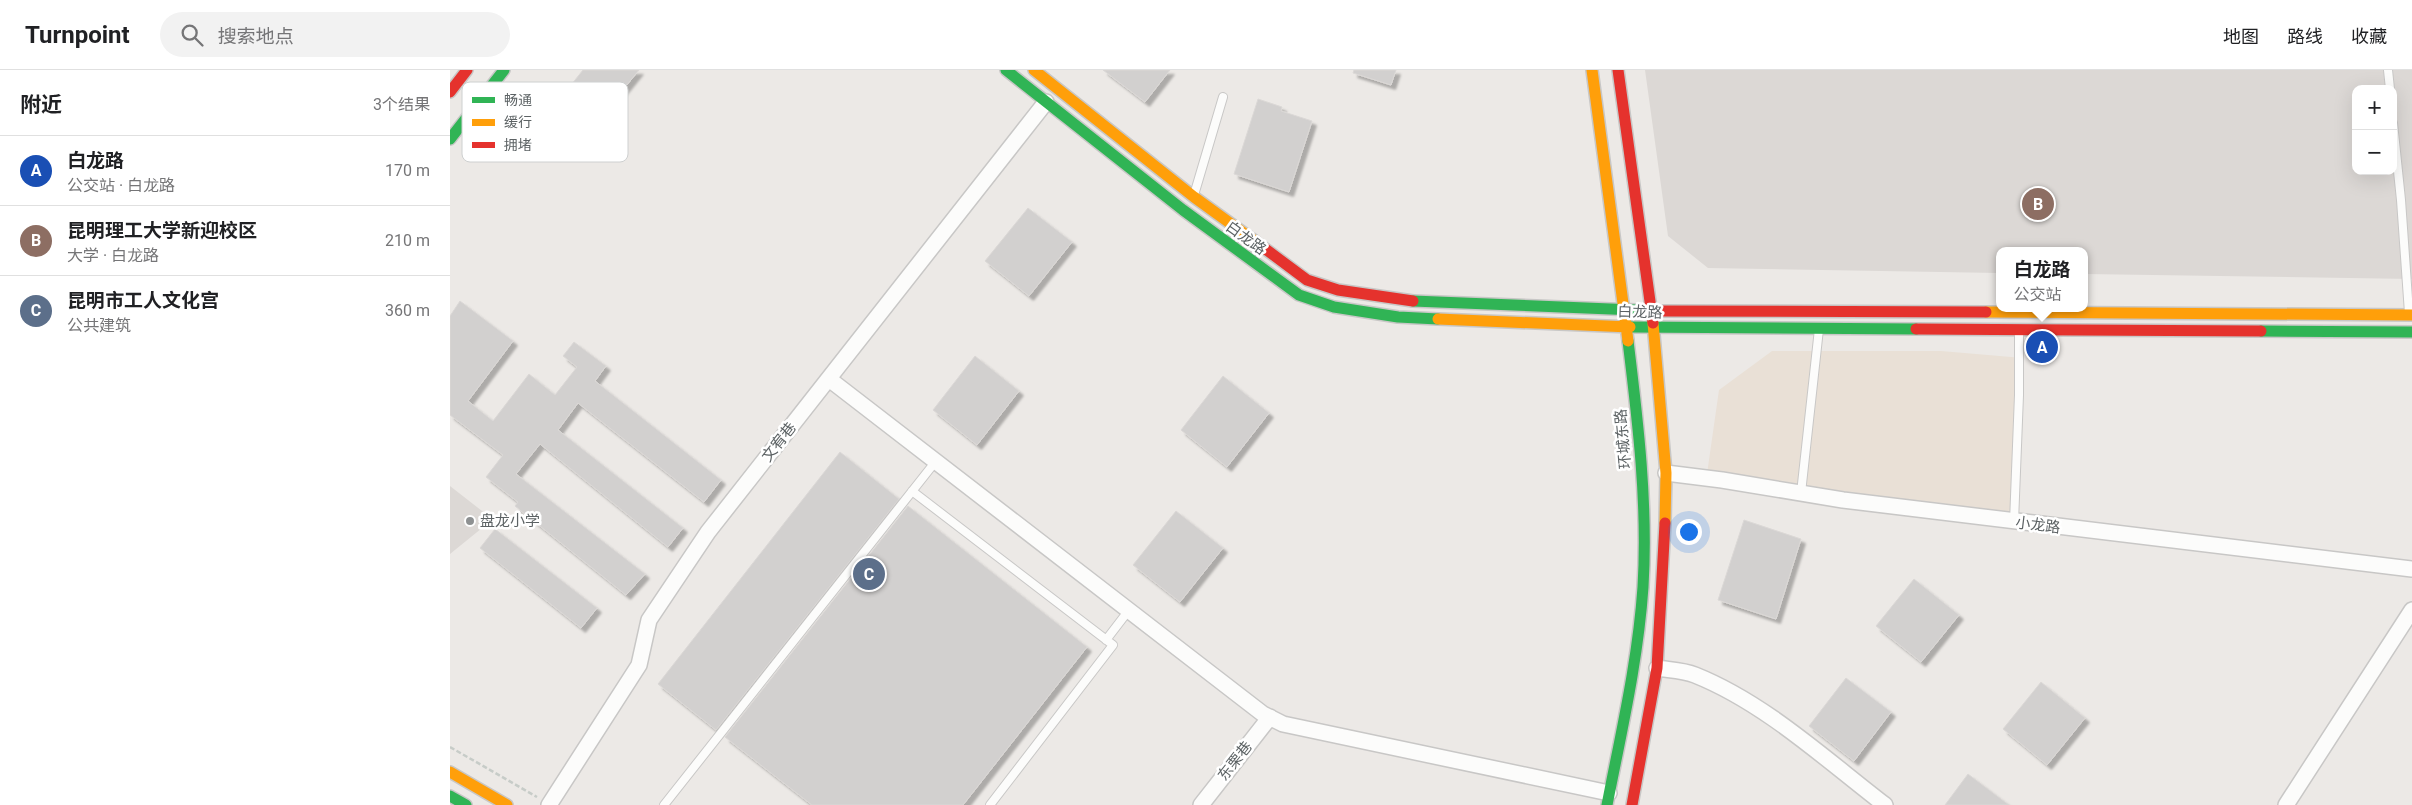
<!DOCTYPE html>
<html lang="zh">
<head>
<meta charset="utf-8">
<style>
	body { margin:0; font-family:Roboto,"Noto Sans SC",sans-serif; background:#f2f2f2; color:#202124 }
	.controls { position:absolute; right:15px; top:15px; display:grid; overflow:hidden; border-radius:10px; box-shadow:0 5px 20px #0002 }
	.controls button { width:45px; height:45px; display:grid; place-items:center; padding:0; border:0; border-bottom:1px solid #e0e0e0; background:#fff; color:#202124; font:25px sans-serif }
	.you { position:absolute; left:1238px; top:461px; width:18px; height:18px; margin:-12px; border:4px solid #fff; border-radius:50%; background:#1a73e8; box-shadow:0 0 0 8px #1a73e833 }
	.badge { display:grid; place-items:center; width:32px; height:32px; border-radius:50%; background:#8e9192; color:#fff; font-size:16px; font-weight:700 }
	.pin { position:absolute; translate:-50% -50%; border:2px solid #fff; box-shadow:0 1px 5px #0006 }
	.popup { position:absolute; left:1546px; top:177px; width:92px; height:65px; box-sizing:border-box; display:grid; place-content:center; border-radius:10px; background:#fff; filter:drop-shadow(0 1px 4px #0005); font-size:16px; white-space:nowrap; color:#757577 }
	.popup b { font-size:19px; color:#202124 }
	.popup::after { content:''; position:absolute; left:50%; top:100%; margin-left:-10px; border:10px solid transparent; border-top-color:#fff }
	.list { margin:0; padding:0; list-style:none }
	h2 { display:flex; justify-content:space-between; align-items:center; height:65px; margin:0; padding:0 20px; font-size:21px }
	h2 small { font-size:16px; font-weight:400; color:#757577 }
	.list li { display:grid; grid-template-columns:32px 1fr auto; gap:15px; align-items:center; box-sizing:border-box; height:70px; padding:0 20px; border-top:1px solid #e0e0e0 }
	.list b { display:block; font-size:19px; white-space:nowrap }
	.list p { margin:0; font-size:16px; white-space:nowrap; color:#757577 }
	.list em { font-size:16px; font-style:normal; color:#757577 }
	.icon { flex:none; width:28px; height:28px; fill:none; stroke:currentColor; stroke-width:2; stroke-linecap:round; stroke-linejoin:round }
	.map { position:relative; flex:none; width:1962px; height:735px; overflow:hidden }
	header { display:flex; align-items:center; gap:30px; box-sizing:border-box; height:70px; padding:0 25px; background:#fff; border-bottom:1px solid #e0e0e0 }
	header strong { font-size:24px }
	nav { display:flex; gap:28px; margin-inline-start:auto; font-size:18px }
	.search { width:350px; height:45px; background:#f2f2f2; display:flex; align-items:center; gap:12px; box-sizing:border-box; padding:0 18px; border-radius:28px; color:#757577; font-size:19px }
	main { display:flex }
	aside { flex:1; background:#fff }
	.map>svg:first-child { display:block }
	.commercial { fill:#e9e0d6 }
	.education { fill:#dcd8d5; fill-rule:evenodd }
	.building { fill:#d2d0cf; stroke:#dbd8d6; filter:url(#shadow) }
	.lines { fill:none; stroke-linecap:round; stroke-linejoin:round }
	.lane-casing { stroke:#c8c7c6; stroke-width:10 }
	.street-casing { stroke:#c8c7c6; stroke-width:18 }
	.fast-casing { stroke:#c8c7c6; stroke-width:14 }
	.slow-casing { stroke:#c8c7c6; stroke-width:14 }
	.jam-casing { stroke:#c8c7c6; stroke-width:14 }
	.path { stroke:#c7ccc8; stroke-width:2.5; stroke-dasharray:5 2.5; stroke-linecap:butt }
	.lane { stroke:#fcfcfb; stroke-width:8 }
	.street { stroke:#fcfcfb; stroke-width:15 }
	.fast { stroke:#30b455; stroke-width:11 }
	.slow { stroke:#ff9f0a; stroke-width:11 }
	.jam { stroke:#e5322d; stroke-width:11 }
	.poi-dot { fill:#8e9192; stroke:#fff; stroke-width:2 }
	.labels { text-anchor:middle; stroke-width:5; stroke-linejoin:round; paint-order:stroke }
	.street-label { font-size:15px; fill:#5c6264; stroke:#fff }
	.poi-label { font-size:15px; fill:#5c6264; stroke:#fff; text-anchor:start }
	.key { fill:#fff; stroke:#ced0d0; stroke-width:1 }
	.key-label { font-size:14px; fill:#5c6264 }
</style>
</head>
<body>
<header>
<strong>Turnpoint</strong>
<div class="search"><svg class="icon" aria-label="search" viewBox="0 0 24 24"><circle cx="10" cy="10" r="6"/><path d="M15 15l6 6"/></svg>搜索地点</div>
<nav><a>地图</a><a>路线</a><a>收藏</a></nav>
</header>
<main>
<aside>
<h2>附近<small>3个结果</small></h2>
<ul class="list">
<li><span class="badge" style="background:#1a4fb4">A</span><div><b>白龙路</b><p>公交站 · 白龙路</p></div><em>170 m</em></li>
<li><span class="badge" style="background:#8d6e63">B</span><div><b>昆明理工大学新迎校区</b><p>大学 · 白龙路</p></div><em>210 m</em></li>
<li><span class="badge" style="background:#5c6f8a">C</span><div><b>昆明市工人文化宫</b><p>公共建筑</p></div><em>360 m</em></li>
</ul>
</aside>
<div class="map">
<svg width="1962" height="735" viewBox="0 0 1962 735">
	<defs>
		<filter id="shadow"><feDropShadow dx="4.5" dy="4.5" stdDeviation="1" flood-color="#0004"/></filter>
	</defs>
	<rect width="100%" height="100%" fill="#ece9e6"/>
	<!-- commercial -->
	<path class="commercial" d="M1322,281H1491L1573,288L1567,448L1257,404L1269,320Z"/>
	<!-- education -->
	<path class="education" d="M1195,0H1962V209L1635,204L1634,181H1550L1549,203L1258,198L1218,166ZM1906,19H1943V101H1906Z
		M0,416L41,448L37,454L0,484Z"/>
	<!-- building -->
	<path class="building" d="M133,0H189L155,42L121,15Z
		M653,0H720L695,32Z
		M904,0H946L941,15L903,3Z
		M808,29L832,37L831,41L862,51L839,122L784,104Z
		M578,138L622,172L579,226L535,191Z
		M10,231L63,271L18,331L43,351L79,304L105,325L127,297L113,286L124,272L156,296L145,311L271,410L254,432L128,333L108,360L233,458L218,477L90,374L66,404L195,504L176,525L65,436L68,432L36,407L53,385L0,345V246Z
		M525,286L569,321L527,375L483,340Z
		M773,306L819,343L777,397L731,360Z
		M390,382L449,429L266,660L208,614Z
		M458,436L637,577L513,735H362L275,667Z
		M726,441L773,478L730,532L683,495Z
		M1294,450L1351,469L1326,549L1268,530Z
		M45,459L147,538L131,558L30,478Z
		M1464,509L1509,545L1471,592L1426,556Z
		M1396,608L1441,642L1404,691L1359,656Z
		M1591,612L1635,648L1597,695L1553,659Z
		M1518,704L1559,735H1495Z"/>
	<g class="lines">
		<defs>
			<path id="lane" d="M1938,0L1940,19
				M1943,53L1951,130L1959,243
				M744,125L773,27
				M462,421L663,575L540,735
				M1351,423L1369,259
				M1564,452L1569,325V261
				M656,570L679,540
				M214,735L486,391"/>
			<path id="street" d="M379,309L813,644L833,654L1159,723
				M1216,403L1272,410L1393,430L1962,499
				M1207,598C1219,600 1233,600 1245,605C1315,633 1375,689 1435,735
				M99,735L189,595L199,550L258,462L596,32
				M751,735L820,647
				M1836,735L1962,540"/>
			<path id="fast" d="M556,0L733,140L849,225L884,237L948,247L988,249
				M0,69L54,0
				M963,231L1210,241
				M1180,257L1466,259
				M1811,261L1962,262
				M0,726L16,735
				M1157,735C1171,663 1188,591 1193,517C1198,435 1188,352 1178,271"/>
			<path id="slow" d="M584,0L744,127L806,172
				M1142,0L1178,271
				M1536,242L1962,245
				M988,249L1180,257
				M1203,253L1216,403L1215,453
				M0,702L57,735"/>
			<path id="jam" d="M1168,0L1203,253
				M0,22L17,0
				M806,172L857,210L888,220L963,231
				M1210,241L1536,242
				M1466,259L1811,261
				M1182,735L1207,598L1215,453"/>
		</defs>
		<!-- lane casing -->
		<use href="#lane" class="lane-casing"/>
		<!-- street casing -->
		<use href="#street" class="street-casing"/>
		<!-- fast casing -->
		<use href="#fast" class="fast-casing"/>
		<!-- slow casing -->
		<use href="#slow" class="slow-casing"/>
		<!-- jam casing -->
		<use href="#jam" class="jam-casing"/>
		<!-- path -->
		<path class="path" d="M0,677L87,727"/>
		<!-- lane -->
		<use href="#lane" class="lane"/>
		<!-- street -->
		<use href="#street" class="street"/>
		<!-- fast -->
		<use href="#fast" class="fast"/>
		<!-- slow -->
		<use href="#slow" class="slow"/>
		<!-- jam -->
		<use href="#jam" class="jam"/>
	</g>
	<!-- markers -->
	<circle class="poi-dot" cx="20" cy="451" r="5"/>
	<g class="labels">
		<!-- street labels -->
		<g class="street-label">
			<text transform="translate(796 168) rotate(36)" y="5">白龙路</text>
			<text transform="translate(1190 242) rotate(2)" y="5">白龙路</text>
			<text transform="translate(1173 369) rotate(-95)" y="5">环城东路</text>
			<text transform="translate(329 372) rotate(-52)" y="5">文宥巷</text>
			<text transform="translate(1588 455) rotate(7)" y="5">小龙路</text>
			<text transform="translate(785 691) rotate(-52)" y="5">东栗巷</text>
		</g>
		<!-- poi labels -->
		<g class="poi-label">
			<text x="30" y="456">盘龙小学</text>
		</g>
	</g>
	<!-- legend -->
	<rect x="12" y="12" width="166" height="80" rx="8" class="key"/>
	<rect x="22" y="27" width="23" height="6" fill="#30b455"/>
	<rect x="22" y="49" width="23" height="7" fill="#ff9f0a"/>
	<rect x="22" y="72" width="23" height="6" fill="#e5322d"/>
	<g class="key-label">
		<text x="54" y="35">畅通</text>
		<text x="54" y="57">缓行</text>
		<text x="54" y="80">拥堵</text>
	</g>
</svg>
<div class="controls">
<button>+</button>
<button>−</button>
</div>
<div class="you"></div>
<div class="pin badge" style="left:1592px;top:277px;background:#1a4fb4">A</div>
<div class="popup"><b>白龙路</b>公交站</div>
<div class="pin badge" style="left:1588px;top:134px;background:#8d6e63">B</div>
<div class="pin badge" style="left:419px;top:504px;background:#5c6f8a">C</div>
</div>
</main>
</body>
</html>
